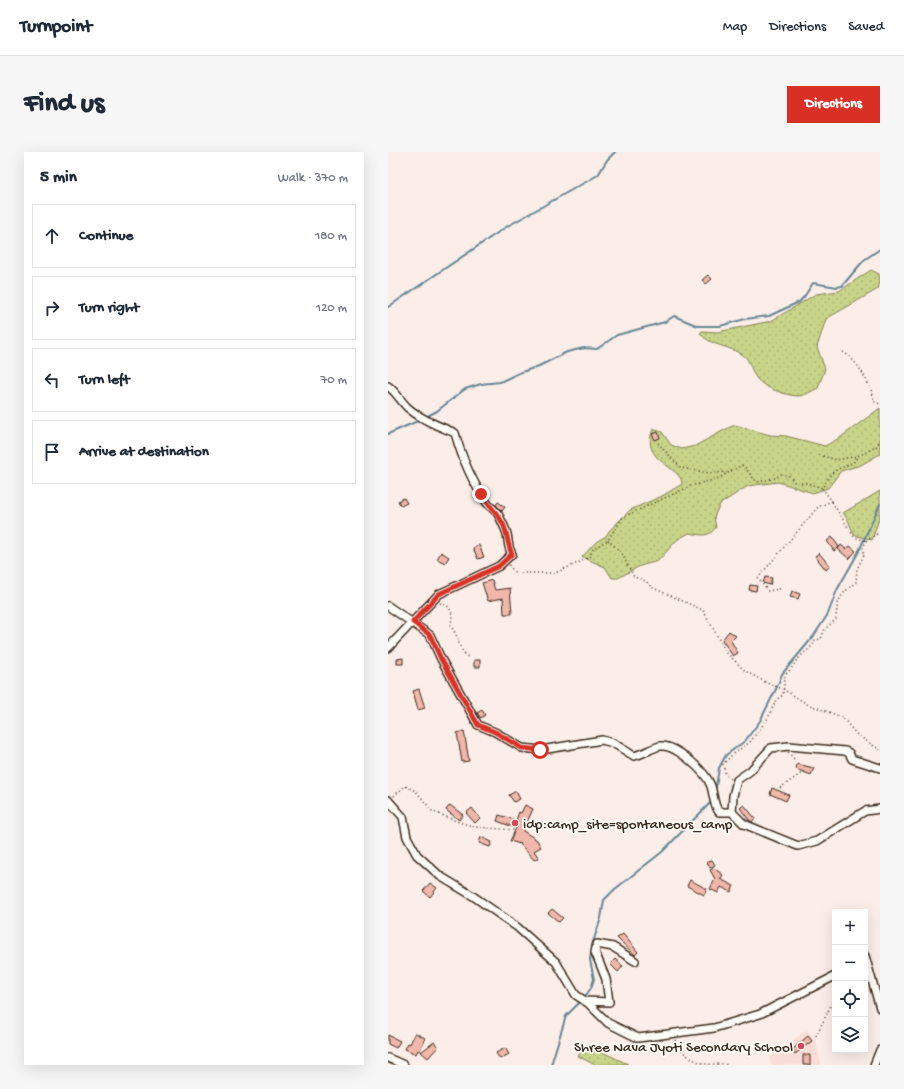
<!DOCTYPE html>
<html lang="en">
<head>
<meta charset="utf-8">
<style>
	body { margin:0; font-family:"Gochi Hand",sans-serif; background:#f6f6f7; color:#1f2937 }
	.controls { position:absolute; right:12px; bottom:12px; display:grid; overflow:hidden; border-radius:0px; box-shadow:0 4px 16px #0002 }
	.controls button { width:36px; height:36px; display:grid; place-items:center; padding:0; border:0; border-bottom:1px solid #e0e1e3; background:#fff; color:#1f2937; font:20px sans-serif }
	.stop { position:absolute; width:12px; height:12px; margin:-9px; border:3px solid #d93025; border-radius:50%; background:#fff }
	.stop.end { background:#d93025; border-color:#fff; box-shadow:0 1px 4px #0008 }
	.list { margin:0; padding:0; list-style:none }
	h2 { display:flex; justify-content:space-between; align-items:center; height:52px; margin:0; padding:0 16px; font-size:17px }
	h2 small { font-size:13px; font-weight:400; color:#747a83 }
	.list li { display:grid; grid-template-columns:26px 1fr auto; gap:12px; align-items:center; box-sizing:border-box; height:64px; margin:0 8px 8px; padding:0 8px; border:1px solid #e0e1e3; border-radius:0px }
	.list b { display:block; font-size:15px; white-space:nowrap }
	.list em { font-size:13px; font-style:normal; color:#747a83 }
	.icon { flex:none; width:22px; height:22px; fill:none; stroke:currentColor; stroke-width:2; stroke-linecap:round; stroke-linejoin:round }
	.map { position:relative; flex:none; width:492px; height:913px; overflow:hidden; border-radius:0px }
	header { display:flex; align-items:center; gap:24px; box-sizing:border-box; height:56px; padding:0 20px; background:#fff; border-bottom:1px solid #e0e1e3 }
	header strong { font-size:19px }
	nav { display:flex; gap:22px; margin-inline-start:auto; font-size:14px }
	.intro { display:flex; align-items:center; justify-content:space-between; box-sizing:border-box; height:96px; padding:0 24px }
	h1 { margin:0; font-size:28px }
	.button { padding:10px 18px; border-radius:0px; background:#d93025; color:#fff; font-size:14px; font-weight:700 }
	main { display:flex; gap:24px; padding:0 24px }
	aside { flex:1; background:#fff; border-radius:0px; box-shadow:0 4px 16px #0002 }
	.map>svg:first-child { display:block }
	.built { fill:#f8ded6 }
	.grass { fill:url(#grass-dots); stroke:#827f53 }
	.lines { fill:none; stroke-linecap:round; stroke-linejoin:round }
	.stream { stroke:#678695; stroke-width:2 }
	.building { fill:#f1b7ab; stroke:#3b2a1e }
	.street-casing { stroke:#3b2a1e; stroke-width:10 }
	.path { stroke:#3b2a1e; stroke-width:1.5; stroke-dasharray:1 3; stroke-linecap:butt }
	.street { stroke:#fdfcf7; stroke-width:7 }
	.route { stroke:#d93025; stroke-width:5 }
	.poi-dot { fill:#d1495b; stroke:#fdfcf7; stroke-width:1.5 }
	.labels { text-anchor:middle; stroke-width:3.5; stroke-linejoin:round; paint-order:stroke }
	.poi-label { font-size:15px; fill:#3b2a1e; stroke:#fdfcf7; text-anchor:start }
</style>
</head>
<body>
<header>
<strong>Turnpoint</strong>
<nav><a>Map</a><a>Directions</a><a>Saved</a></nav>
</header>
<div class="intro"><h1>Find us</h1><a class="button">Directions</a></div>
<main>
<aside>
<h2>5 min<small>Walk · 370 m</small></h2>
<ul class="list">
<li><svg class="icon" aria-label="ahead" viewBox="0 0 24 24"><path d="M12 20V5M6 11l6-6 6 6"/></svg><div><b>Continue</b></div><em>180 m</em></li>
<li><svg class="icon" aria-label="right" viewBox="0 0 24 24"><path d="M7 20v-9h11M14 6l5 5-5 5"/></svg><div><b>Turn right</b></div><em>120 m</em></li>
<li><svg class="icon" aria-label="left" viewBox="0 0 24 24"><path d="M17 20v-9H6M10 6l-5 5 5 5"/></svg><div><b>Turn left</b></div><em>70 m</em></li>
<li><svg class="icon" aria-label="arrive" viewBox="0 0 24 24"><path d="M6 21V4h12l-3 4 3 4H6"/></svg><div><b>Arrive at destination</b></div></li>
</ul>
</aside>
<div class="map">
<svg width="492" height="913" viewBox="0 0 492 913">
	<defs>
		<pattern id="grass-dots" width="8" height="8" patternUnits="userSpaceOnUse"><rect width="8" height="8" fill="#c8d488"/><path d="M2 2h.1M6 6h.1" fill="none" stroke="#adb675" stroke-width="1.8" stroke-linecap="round"/></pattern>
	</defs>
	<rect width="100%" height="100%" fill="#fbeee8"/>
	<filter id="ink" filterUnits="userSpaceOnUse"><feTurbulence type="fractalNoise" baseFrequency=".025" numOctaves="2"/><feDisplacementMap in="SourceGraphic" scale="8" xChannelSelector="R" yChannelSelector="G"/><feConvolveMatrix kernelMatrix="1 2 1 2 8 2 1 2 1" color-interpolation-filters="sRGB"/></filter>
	<g filter="url(#ink)">
		<!-- built -->
		<path class="built" d="M419,878L428,889L433,913H383L381,906Z"/>
		<!-- grass -->
		<path class="grass" d="M483,118L491,122L492,130L490,137L438,167L429,195L437,217L430,236C424,239 418,243 411,244C399,244 376,236 369,227C363,220 363,209 355,203C343,194 321,194 312,181L314,179L330,180L383,169L428,142L451,139Z
			M492,256V302L473,313L453,319L440,336L425,341L390,330L360,334L332,352L326,365L328,375C321,386 313,383 301,381L289,388L270,409L252,414L230,426H224L217,415L194,405L208,390L218,384L221,379L242,358L274,344L294,332C294,314 251,310 265,277L274,280L283,293L294,297L307,294L340,276L347,273L382,283L398,284L437,294L453,285Z
			M492,339V364L484,388L466,383L460,368L455,361Z
			M199,893L240,912L207,913L190,904Z"/>
		<g class="lines">
			<!-- stream -->
			<path class="stream" d="M0,155L118,75L210,23L219,8L227,0
				M38,265L49,259L77,237L93,232L112,230L131,221L151,214L179,200L196,196L209,197L229,183L277,170L286,164L310,174H332L357,167L381,164L411,150L416,145L425,131L449,135L454,134L476,108L492,97
				M0,282L32,268
				M327,641L331,616L338,603L357,589L372,569L389,535L394,522L425,485L440,462L449,438L470,401L492,352
				M196,846L203,836L206,827L202,808L204,793L213,766L216,748L227,737L274,700L324,649
				M163,913L178,864L193,849"/>
		</g>
		<!-- building -->
		<path class="building" d="M320,123L324,127L318,132L314,128Z
			M270,280L272,286L267,288L264,282Z
			M16,346L19,351L13,354L10,349Z
			M110,350L117,355L114,359L108,353Z
			M444,385L451,395L446,399L439,389Z
			M91,393L96,405L90,407L85,396Z
			M453,393L458,397L462,394L468,399L461,407L450,397Z
			M53,400L61,405L57,411L49,407Z
			M431,401L442,414L438,418L427,404Z
			M377,425L384,426L382,433L375,431Z
			M104,428L107,438L122,436L124,462H116L115,446L100,449L94,431Z
			M362,433L369,434L368,439L361,438Z
			M404,439L412,442L410,447L402,445Z
			M341,479L348,484L343,489L350,501L345,504L334,488Z
			M15,506V512H9V507Z
			M86,508H92V515H86Z
			M31,537L37,556L30,558L25,539Z
			M94,558L97,563L93,566L89,561Z
			M76,579L81,609L74,610L69,581Z
			M409,612L426,616L423,623L408,617Z
			M384,636L401,643L398,649L382,642Z
			M128,639L132,647L126,650L121,643Z
			M62,653L75,663L71,668L58,658Z
			M137,653L145,657L135,679L149,688L153,695L146,699L151,706L146,708L132,692L122,689L128,676L109,669L111,663L128,668L131,660L133,661Z
			M356,653L367,666L364,670L360,667L352,656Z
			M84,656L92,666L87,671L78,661Z
			M93,685L104,690L102,695L91,691Z
			M324,708L327,713L322,716L319,710Z
			M326,716L335,723L332,727L346,734L343,740L333,735L330,741L322,737L327,727L322,718Z
			M302,728L319,737L316,743L299,734Z
			M42,731L49,736L42,745L35,739Z
			M164,757L175,766L171,770L160,761Z
			M235,782L250,800L247,803L229,786Z
			M227,807L235,814L230,820L222,812Z
			M27,881L37,886L32,899L30,898L28,902L17,897L20,891L22,892Z
			M0,883L12,889L8,896L0,892Z
			M420,884L424,889L407,902L404,898Z
			M46,890L50,895L40,906L33,900Z
			M117,896L121,902L112,907L108,901Z
			M415,903H422V913H415Z"/>
		<g class="lines">
			<defs>
				<path id="street" d="M0,234C8,240 12,248 19,255C32,267 51,274 67,281C74,306 84,330 99,351C102,355 107,358 110,362C113,368 117,375 119,382C121,390 119,394 124,402L111,414L51,442L0,496
					M0,454L42,483L53,507L90,573L107,580L134,596L153,598L214,588L225,591L246,604C255,602 264,596 272,594C288,592 318,620 323,634C326,644 325,652 331,660H344
					M492,616L464,607L461,601L457,599L401,594L383,596L362,619L349,628L345,644L344,660L356,672L410,694L429,689L477,659L492,657
					M0,648L15,665L19,685L29,703L52,724L85,744L129,775L168,810L188,843L200,851L220,871L250,886L326,876L372,862L447,824
					M477,804L492,856
					M198,849L221,850L218,827L207,800L209,792L225,795L247,809
					M0,906L16,913
					M486,913L492,898"/>
			</defs>
			<!-- street casing -->
			<use href="#street" class="street-casing"/>
			<!-- path -->
			<path class="path" d="M455,200C469,207 483,234 487,250L492,252
				M270,291L293,316L321,321L339,320
				M431,303L449,308L470,304
				M444,350L466,385L478,389
				M220,388L233,400L246,425L258,429L263,435L315,458L338,500L357,519L381,532L395,537L419,552L454,565L468,582L492,598
				M121,413L127,421H167L201,406L205,397L220,388L235,365L303,334L331,326L354,313C361,318 362,325 370,330L387,326L393,322L401,324L407,331H419L434,336L443,322L450,317L465,311L470,304L488,295L492,289
				M396,436L380,439L370,426L430,355L444,349L434,336
				M52,451L61,455L64,462L63,475C74,488 67,494 81,506
				M400,600L408,609
				M342,627L337,621L335,612L344,603L362,590L380,566L388,548L395,543L397,523C404,517 406,511 412,505C418,498 424,497 427,488L433,487L437,477L448,467C449,447 452,443 468,430L469,417L476,403L475,396L478,389L492,380
				M392,636L414,621
				M6,644L17,634L28,639L44,659L71,670L87,675L127,678
				M428,884L447,845
				M287,888C291,900 306,910 319,912C326,913 333,911 341,913"/>
			<!-- street -->
			<use href="#street" class="street"/>
		</g>
	</g>
	<g class="lines" filter="url(#ink)">
		<!-- route -->
		<path class="route" d="M93,342C100,353 109,360 115,372C120,382 119,392 124,402L111,414L51,442L25,470L42,483L53,507L90,573L107,580L134,596L152,598"/>
	</g>
	<!-- markers -->
	<g class="poi-dot">
		<circle cx="127" cy="671" r="4"/>
		<circle cx="413" cy="894" r="4"/>
	</g>
	<g class="labels">
		<!-- poi labels -->
		<g class="poi-label">
			<text x="135" y="676">idp:camp_site=spontaneous_camp</text>
			<text x="405" y="899" text-anchor="end">Shree Nava Jyoti Secondary School</text>
		</g>
	</g>
</svg>
<div class="controls">
<button>+</button>
<button>−</button>
<button><svg class="icon" aria-label="locate" viewBox="0 0 24 24"><circle cx="12" cy="12" r="6"/><path d="M12 2v4M12 18v4M2 12h4M18 12h4"/></svg></button>
<button><svg class="icon" aria-label="layers" viewBox="0 0 24 24"><path d="M12 4l9 5-9 5-9-5zM3 14l9 5 9-5"/></svg></button>
</div>
<div class="stop" style="left:152px;top:598px"></div>
<div class="stop end" style="left:93px;top:342px"></div>
</div>
</main>
</body>
</html>
